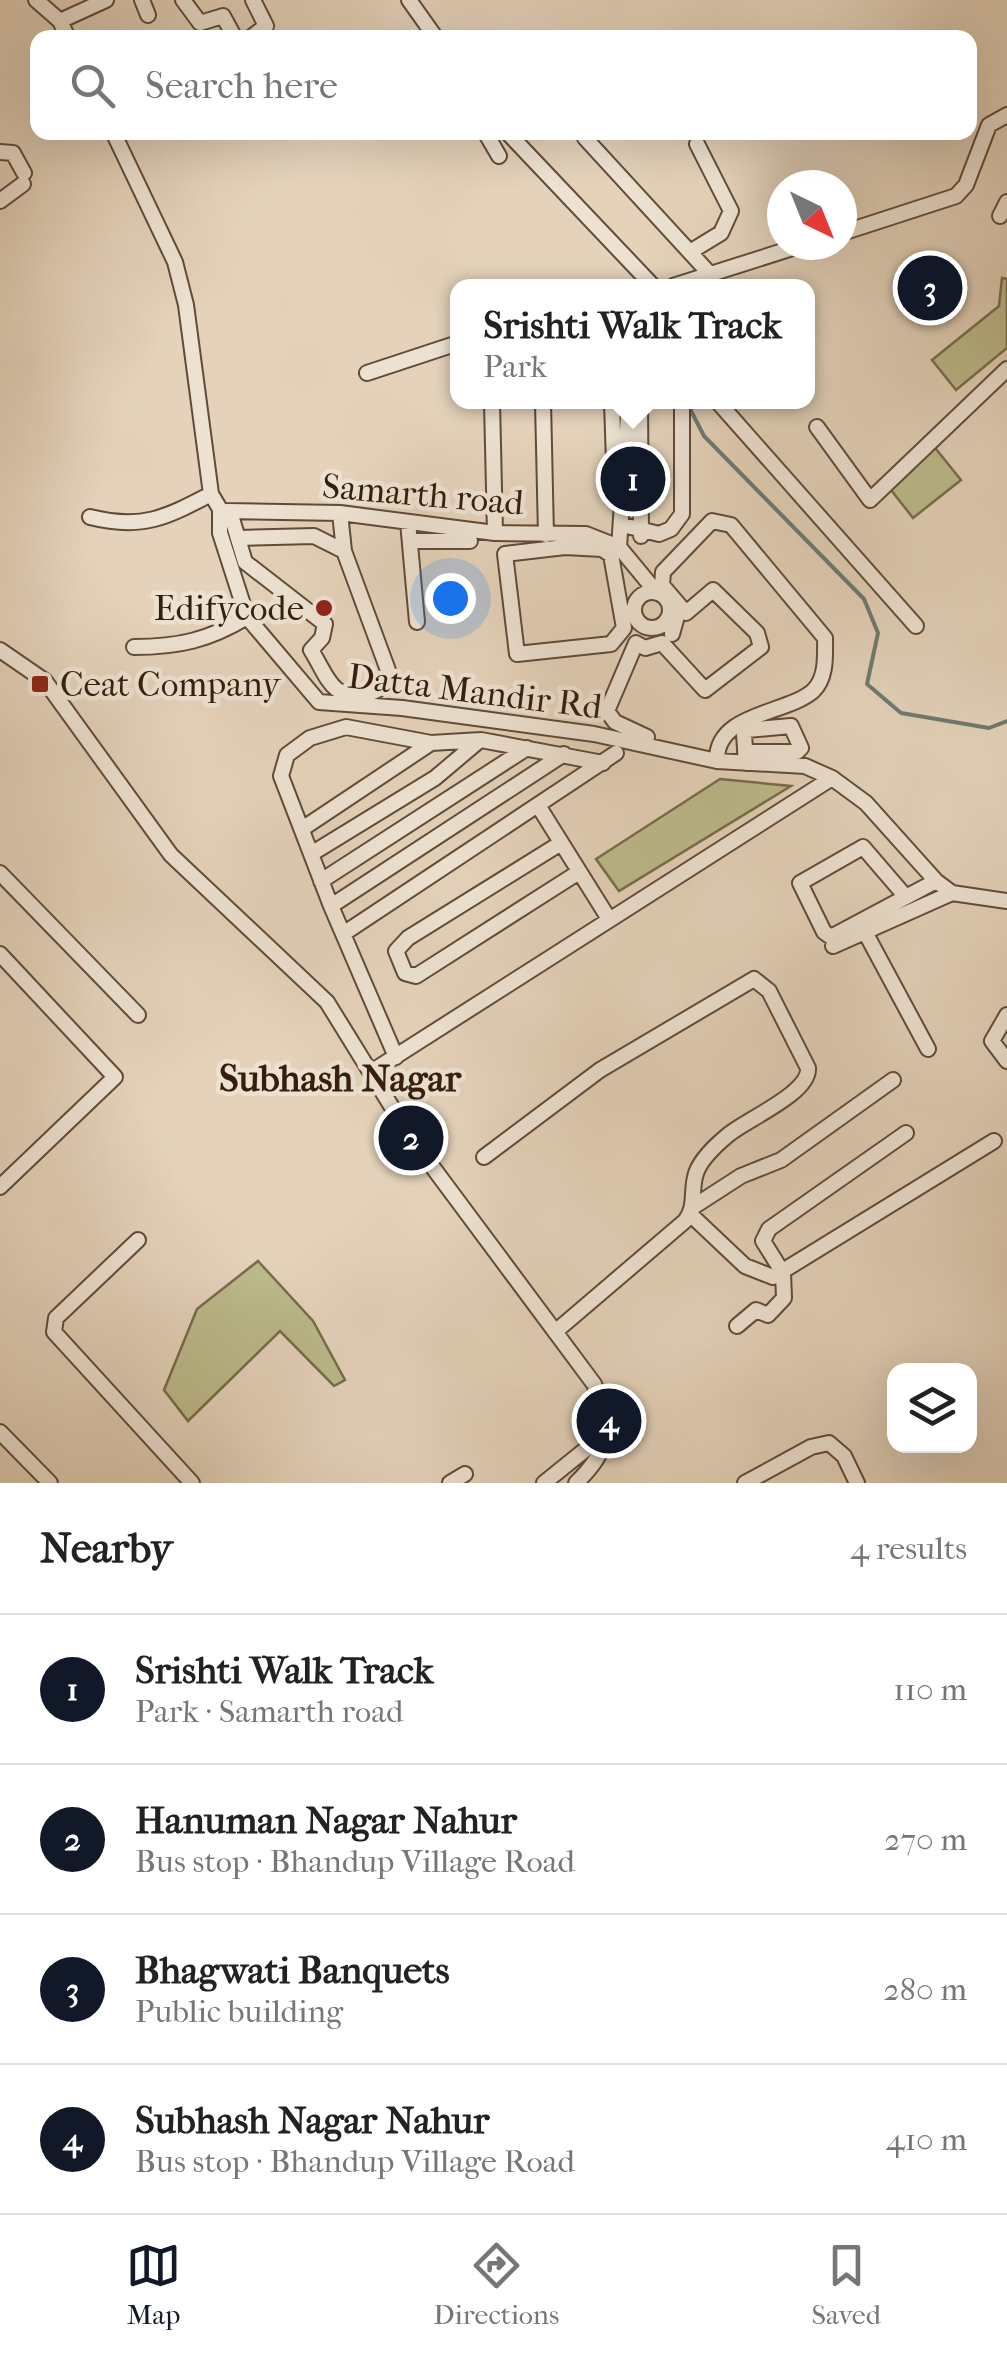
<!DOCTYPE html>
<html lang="en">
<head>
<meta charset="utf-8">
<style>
	body { margin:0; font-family:"IM FELL French Canon",serif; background:#f6f6f6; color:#222 }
	.controls { position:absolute; right:30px; bottom:30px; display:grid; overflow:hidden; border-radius:20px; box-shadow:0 10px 40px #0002 }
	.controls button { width:90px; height:90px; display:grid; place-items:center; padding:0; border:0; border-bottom:2px solid #e0e0e0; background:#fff; color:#222; font:50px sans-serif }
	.compass { position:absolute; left:767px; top:170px; width:90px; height:90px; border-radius:50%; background:#fff; box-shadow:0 10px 40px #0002; rotate:137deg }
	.you { position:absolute; left:450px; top:598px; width:35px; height:35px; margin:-25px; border:8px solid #fff; border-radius:50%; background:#1a73e8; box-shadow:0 0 0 15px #1a73e833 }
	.badge { display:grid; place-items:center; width:65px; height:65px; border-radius:50%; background:#111827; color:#fff; font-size:32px; font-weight:700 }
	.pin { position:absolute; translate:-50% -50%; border:5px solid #fff; box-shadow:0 2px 10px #0006 }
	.popup { position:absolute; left:450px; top:279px; width:365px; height:130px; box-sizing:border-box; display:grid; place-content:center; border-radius:20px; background:#fff; filter:drop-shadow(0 2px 8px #0005); font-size:32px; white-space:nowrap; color:#767676 }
	.popup b { font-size:38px; color:#222 }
	.popup::after { content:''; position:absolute; left:50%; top:100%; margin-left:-20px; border:20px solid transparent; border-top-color:#fff }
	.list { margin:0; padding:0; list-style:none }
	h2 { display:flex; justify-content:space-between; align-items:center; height:130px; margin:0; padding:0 40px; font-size:42px }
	h2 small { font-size:32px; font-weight:400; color:#767676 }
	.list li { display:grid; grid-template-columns:65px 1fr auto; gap:30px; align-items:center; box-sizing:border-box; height:150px; padding:0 40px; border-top:2px solid #e0e0e0 }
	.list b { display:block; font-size:38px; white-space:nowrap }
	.list p { margin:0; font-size:32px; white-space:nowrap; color:#767676 }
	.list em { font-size:32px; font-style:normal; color:#767676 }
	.icon { flex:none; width:55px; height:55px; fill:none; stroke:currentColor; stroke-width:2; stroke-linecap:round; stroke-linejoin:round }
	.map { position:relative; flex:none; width:1007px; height:1483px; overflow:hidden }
	.search { position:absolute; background:#fff; box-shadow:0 10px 40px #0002; left:30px; right:30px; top:30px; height:110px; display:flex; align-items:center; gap:25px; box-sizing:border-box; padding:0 35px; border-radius:20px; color:#767676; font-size:38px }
	.sheet { height:730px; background:#fff }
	nav { display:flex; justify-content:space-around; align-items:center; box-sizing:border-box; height:140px; border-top:2px solid #e0e0e0; background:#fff; font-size:28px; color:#767676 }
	nav a { display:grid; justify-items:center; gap:5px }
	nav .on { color:#111827 }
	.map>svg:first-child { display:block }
	.green { fill:#bcba8b; stroke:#786c4c; stroke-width:2.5 }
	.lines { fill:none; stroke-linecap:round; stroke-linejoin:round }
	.stream { stroke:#6f7a70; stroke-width:4 }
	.minor-casing { stroke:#614b38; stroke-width:18 }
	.minor { stroke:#ede2d2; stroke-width:14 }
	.poi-dot { fill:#8f2418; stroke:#ede2d2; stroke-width:4 }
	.labels { text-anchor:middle; stroke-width:9; stroke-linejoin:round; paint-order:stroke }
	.street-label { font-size:35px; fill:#351e0c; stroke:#ede2d2 }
	.poi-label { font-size:35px; fill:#351e0c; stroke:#ede2d2; text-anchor:end }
	.neighbourhood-label { font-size:38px; font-weight:bold; fill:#351e0c; stroke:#ede2d2 }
</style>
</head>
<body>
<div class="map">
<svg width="1007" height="1483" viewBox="0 0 1007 1483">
	<rect width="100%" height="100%" fill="#e4d2ba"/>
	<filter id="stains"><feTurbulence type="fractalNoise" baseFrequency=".002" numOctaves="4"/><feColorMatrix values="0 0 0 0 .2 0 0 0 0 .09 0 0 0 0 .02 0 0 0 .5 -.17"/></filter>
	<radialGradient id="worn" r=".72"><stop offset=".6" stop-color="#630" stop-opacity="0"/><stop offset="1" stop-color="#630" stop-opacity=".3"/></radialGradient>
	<!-- green -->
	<path class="green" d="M1002,278L1007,279V348L956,390L932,360L999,306Z
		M932,444L961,480L913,518L884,481Z
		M720,779L791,786L619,891L596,859Z
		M258,1261L313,1321L345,1380L334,1386L280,1331L188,1421L164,1390L197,1309Z"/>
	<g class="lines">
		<!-- stream -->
		<path class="stream" d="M688,405L704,436L864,599L878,633L867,684L901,713L989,728L1007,721"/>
		<defs>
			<path id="minor" d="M36,0L60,21L68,38
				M142,0L148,15
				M183,0L200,23L223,16L235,38
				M409,0L436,38
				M60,21L106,0
				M250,38L266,26L253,0
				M113,132L175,262L186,305L211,494L220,509V533L247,617L319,702L402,708L594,734L717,761L805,766L832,778L866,803L936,881L952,893L1007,901
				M485,132L499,156
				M507,132L653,286
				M585,138L709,273
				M0,152L13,153L24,173
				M0,201L23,184
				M1000,216L1007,202
				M842,233L956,196L966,185L989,125L1007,115
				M690,252L721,233L731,211L697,144
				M673,286L802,245
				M367,373L458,343
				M492,402L495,533
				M543,402L546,535
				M612,402L614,462
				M640,402L641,536
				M718,402L916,626
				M817,427L870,500L1007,369
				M226,511L340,513L495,533L586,534L619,547L657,593
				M230,512L245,562L325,624L322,638L311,650C328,677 331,701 367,694C380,691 385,685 389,673L344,551L340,513
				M90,517C142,530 165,518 211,494
				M408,522L417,622
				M623,525L659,534L671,529L682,514V402
				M562,535L565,547L602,549L611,555L624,628L611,644L517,654L505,554L565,547
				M238,538L314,536L344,551
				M410,541H470
				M619,547L629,402
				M634 610a18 18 0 1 1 36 0a18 18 0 1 1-36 0Z
				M672,634L679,609
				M134,647C179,647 209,640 247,617
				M0,650L45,681L171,855L327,1002L411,1138L594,1384C611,1428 612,1448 576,1483
				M647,737L615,722L607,711L636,643L645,648L662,643L705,690L761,647L757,633L713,590L686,613L662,585L663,572L712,521L731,525L825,638C825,655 827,678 813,691C787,714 715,713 717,761
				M745,752H797L801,748L791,726L747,730L744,734L746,763
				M539,807L609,919
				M302,829L431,743
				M561,843L408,938L396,951L405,973L416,976L579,872
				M311,854L435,778L480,740
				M0,873L138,1015
				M321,881L527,748
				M906,897L863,847L800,883L824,932L831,937L936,881
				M331,906L564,754
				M865,932L928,1049
				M343,934L616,753
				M833,946L952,893
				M0,954L115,1077L0,1187
				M1007,1015L992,1041L1007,1061
				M396,1057L331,906L281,776L287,755L310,738L346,727L431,743L481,740L603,763
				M371,1072L832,778
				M484,1157L600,1070L754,979L769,991L808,1068C810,1093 747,1119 728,1135C716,1145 698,1161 695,1177C691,1194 696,1207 685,1221L555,1332
				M693,1207L741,1176L781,1160L893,1080
				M690,1214L745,1266L773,1277L994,1141
				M138,1240L56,1318L54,1332L192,1483
				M737,1326L756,1310L768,1315L784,1298L783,1273L763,1241L769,1229L906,1133
				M0,1432L50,1483
				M450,1483L465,1474
				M544,1483L606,1433
				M745,1483L811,1447L829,1443L844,1456L857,1483"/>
		</defs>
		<!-- minor casing -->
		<use href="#minor" class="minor-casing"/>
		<!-- minor -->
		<use href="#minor" class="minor"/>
	</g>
	<!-- markers -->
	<g class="poi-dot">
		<circle cx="324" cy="608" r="10"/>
		<rect x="30" y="674" width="20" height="20" rx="5"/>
	</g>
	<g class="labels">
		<!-- street labels -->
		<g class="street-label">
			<text transform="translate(423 494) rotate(5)" y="12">Samarth road</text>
			<text transform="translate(475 691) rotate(7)" y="12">Datta Mandir Rd</text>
		</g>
		<!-- poi labels -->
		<g class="poi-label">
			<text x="304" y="620">Edifycode</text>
			<text x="60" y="696" text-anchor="start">Ceat Company</text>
		</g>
		<!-- neighbourhood labels -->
		<g class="neighbourhood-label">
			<text x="340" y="1091">Subhash Nagar</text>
		</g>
	</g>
	<rect width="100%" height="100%" filter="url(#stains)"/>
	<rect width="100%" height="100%" fill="url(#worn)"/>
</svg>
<div class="controls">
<button><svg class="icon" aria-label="layers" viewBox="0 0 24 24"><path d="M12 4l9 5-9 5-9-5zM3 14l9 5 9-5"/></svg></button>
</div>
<svg class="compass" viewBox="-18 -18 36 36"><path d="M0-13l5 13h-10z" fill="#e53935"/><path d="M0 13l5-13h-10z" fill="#767676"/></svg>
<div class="you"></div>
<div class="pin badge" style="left:633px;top:479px">1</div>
<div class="popup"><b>Srishti Walk Track</b>Park</div>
<div class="pin badge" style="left:411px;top:1138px">2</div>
<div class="pin badge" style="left:930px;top:288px">3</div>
<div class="pin badge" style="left:609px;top:1421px">4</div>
<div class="search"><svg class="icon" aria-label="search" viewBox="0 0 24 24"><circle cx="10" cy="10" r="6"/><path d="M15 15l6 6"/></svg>Search here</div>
</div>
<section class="sheet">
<h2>Nearby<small>4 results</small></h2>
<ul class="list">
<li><span class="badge">1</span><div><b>Srishti Walk Track</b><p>Park · Samarth road</p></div><em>110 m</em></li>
<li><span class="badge">2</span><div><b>Hanuman Nagar Nahur</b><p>Bus stop · Bhandup Village Road</p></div><em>270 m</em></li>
<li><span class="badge">3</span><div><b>Bhagwati Banquets</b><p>Public building</p></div><em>280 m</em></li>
<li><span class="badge">4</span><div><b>Subhash Nagar Nahur</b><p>Bus stop · Bhandup Village Road</p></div><em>410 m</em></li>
</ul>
</section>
<nav>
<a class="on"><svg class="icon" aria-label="map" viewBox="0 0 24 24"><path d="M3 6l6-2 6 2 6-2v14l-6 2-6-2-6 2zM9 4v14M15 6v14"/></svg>Map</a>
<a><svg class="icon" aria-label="directions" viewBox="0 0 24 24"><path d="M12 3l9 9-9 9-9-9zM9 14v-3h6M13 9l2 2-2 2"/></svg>Directions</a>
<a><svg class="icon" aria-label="saved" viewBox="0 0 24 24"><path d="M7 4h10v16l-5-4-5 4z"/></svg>Saved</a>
</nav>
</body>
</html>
